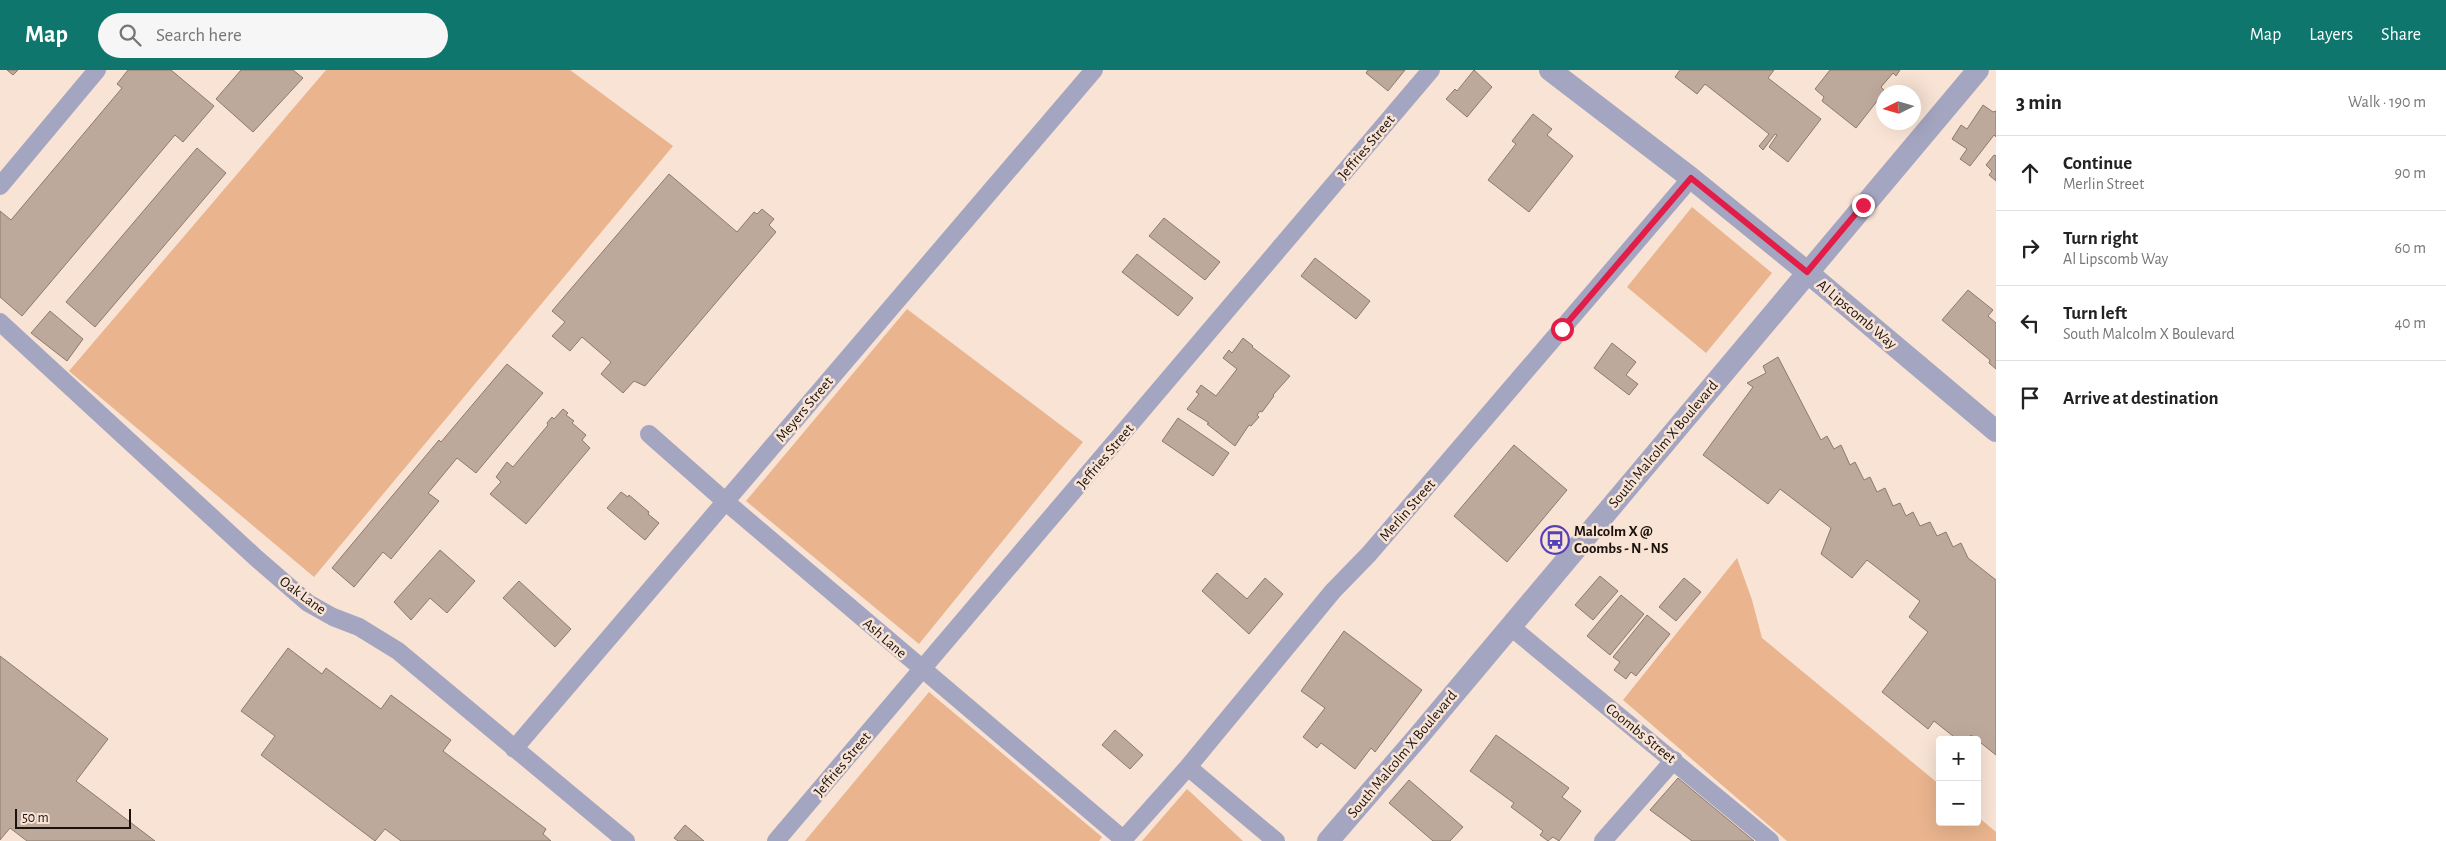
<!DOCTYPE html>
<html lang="en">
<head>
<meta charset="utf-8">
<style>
	body { margin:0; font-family:"Alegreya Sans",sans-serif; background:#f6f6f6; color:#222 }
	.controls { position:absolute; right:15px; bottom:15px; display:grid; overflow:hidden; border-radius:5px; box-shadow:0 5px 20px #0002 }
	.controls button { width:45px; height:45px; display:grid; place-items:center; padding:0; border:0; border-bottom:1px solid #e0e0e0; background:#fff; color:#222; font:25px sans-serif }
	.compass { position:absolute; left:1876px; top:15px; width:45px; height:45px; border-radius:50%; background:#fff; box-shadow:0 5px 20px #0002; rotate:265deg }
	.scale { position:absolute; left:15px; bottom:12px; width:116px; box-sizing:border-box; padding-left:5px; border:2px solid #19120d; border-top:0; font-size:14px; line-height:18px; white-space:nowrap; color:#19120d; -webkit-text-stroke:4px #f8e3d4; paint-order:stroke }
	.stop { position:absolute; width:15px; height:15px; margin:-11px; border:4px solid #e11d48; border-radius:50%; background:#fff }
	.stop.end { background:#e11d48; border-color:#fff; box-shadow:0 1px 5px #0008 }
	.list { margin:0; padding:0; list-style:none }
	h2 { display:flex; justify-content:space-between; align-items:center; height:65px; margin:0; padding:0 20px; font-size:21px }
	h2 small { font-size:16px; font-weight:400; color:#767676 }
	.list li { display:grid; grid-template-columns:32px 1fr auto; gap:15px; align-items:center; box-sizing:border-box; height:75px; padding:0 20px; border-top:1px solid #e0e0e0 }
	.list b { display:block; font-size:19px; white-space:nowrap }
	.list p { margin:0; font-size:16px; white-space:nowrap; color:#767676 }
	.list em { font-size:16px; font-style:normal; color:#767676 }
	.icon { flex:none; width:28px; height:28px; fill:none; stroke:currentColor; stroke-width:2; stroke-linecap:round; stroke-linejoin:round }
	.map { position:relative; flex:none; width:1996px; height:771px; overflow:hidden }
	header { display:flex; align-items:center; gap:30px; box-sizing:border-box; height:70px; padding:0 25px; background:#0f766e; color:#fff }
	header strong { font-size:24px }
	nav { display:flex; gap:28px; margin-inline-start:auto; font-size:18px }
	.search { width:350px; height:45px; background:#f6f6f6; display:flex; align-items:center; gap:12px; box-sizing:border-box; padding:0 18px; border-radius:28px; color:#767676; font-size:19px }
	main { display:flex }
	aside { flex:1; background:#fff }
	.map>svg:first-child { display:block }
	.green { fill:#e9b48e }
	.building { fill:#bda99b; stroke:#8d7a6d }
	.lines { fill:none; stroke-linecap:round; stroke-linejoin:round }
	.minor { stroke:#a4a5c0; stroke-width:18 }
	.tertiary { stroke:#a4a5c0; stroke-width:22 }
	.route { stroke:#e11d48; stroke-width:6 }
	.labels { text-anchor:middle; stroke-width:5; stroke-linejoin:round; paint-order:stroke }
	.street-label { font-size:15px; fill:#19120d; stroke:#f8e3d4 }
	.poi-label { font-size:15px; font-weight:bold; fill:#19120d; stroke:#f8e3d4; text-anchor:start }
</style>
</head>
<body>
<header>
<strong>Map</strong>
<div class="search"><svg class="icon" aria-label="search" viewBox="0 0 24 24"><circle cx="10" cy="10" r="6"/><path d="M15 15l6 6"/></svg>Search here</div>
<nav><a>Map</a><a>Layers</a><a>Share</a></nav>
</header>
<main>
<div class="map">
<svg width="1996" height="771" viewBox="0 0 1996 771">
	<rect width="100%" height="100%" fill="#f8e3d4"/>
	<!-- green -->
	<path class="green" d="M326,0H570L673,76L314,507L69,301Z
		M1692,137L1772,203L1706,283L1627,217Z
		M907,239L1083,372L919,574L746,431Z
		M1737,488L1752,530L1762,568L1940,715V752H1977V746L1996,762V771H1787L1623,630Z
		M929,622L1102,767L1099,771H805Z
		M1187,719L1243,771H1142Z"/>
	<!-- building -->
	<path class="building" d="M7,0H18L13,5Z
		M128,0H171L214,36L183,72L175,65L22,246L0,227V141L11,150L122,18L117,14Z
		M241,0H293L303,8L253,62L216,29Z
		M1368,0H1405L1388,21L1366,3Z
		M1474,0L1492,17L1467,47L1446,29L1455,19L1457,21Z
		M1680,0H1774L1768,8L1821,49L1788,92L1769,77L1777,65L1775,64L1763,80L1759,76L1769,64L1705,14L1697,24L1675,7Z
		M1830,0H1900L1896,6L1893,3L1881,17L1885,21L1856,58L1822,31L1824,27L1815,19Z
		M1983,35L1993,42L1996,41V67L1994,65L1970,96L1960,89L1967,79L1952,69L1961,55L1967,59Z
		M1533,44L1552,59L1547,65L1573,86L1529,142L1488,110L1516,74L1512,71Z
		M197,78L226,103L95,257L66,232Z
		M1994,85L1996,86V111L1989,105L1992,101L1986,95Z
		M669,104L737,162L754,142L757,144L762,139L774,149L769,155L776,162L645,316L634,311L623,323L601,304L611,292L582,267L570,281L552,266L565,252L552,241Z
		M1164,148L1220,192L1205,210L1149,166Z
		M1137,184L1193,228L1178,246L1122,202Z
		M1315,188L1370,231L1356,249L1301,206Z
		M1968,220L1993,240L1988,246L1996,253V299L1989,293L1990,290L1942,250Z
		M50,241L83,269L67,291L31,263Z
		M1243,268L1253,276L1252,277L1290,306L1273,325L1274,326L1262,342L1260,341L1257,345L1259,347L1251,356L1249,355L1235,376L1207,354L1209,353L1187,339L1199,324L1196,322L1201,315L1216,326L1237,299L1223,288L1229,280L1232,283Z
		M1612,273L1636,292L1626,305L1638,314L1629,325L1594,298Z
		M1778,287L1821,370L1827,366L1834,379L1841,375L1850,395L1855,392L1864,410L1870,407L1877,422L1885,418L1893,436L1900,433L1906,446L1913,442L1920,456L1930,452L1937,466L1946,462L1953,477L1961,473L1968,488L1996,510V685L1971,665L1967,670H1958L1934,651L1928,659L1882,622L1928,562L1909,547L1920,531L1867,490L1852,508L1821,484L1831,458L1780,419L1768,434L1703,385L1753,317L1747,313L1766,303L1763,296Z
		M507,294L543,323L476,403L457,388L428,423L439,431L391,489L383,482L354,517L332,498L439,370L441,372Z
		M563,339L568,343L566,345L574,351L572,353L586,365L582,370L590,378L526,454L490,424L501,412L496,407L507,392L513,397L548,355L547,353L552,347L554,349Z
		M1178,348L1229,383L1213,406L1162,371Z
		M1514,375L1567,420L1507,492L1454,446Z
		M621,422L628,427L629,425L649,442L648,444L659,453L645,470L607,438Z
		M440,480L475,511L447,543L430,528L411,550L394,532Z
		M1217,503L1247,529L1265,508L1283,524L1249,564L1202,521Z
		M1600,506L1618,521L1593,550L1575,535Z
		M1684,508L1701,522L1676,551L1659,537Z
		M519,511L571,559L555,577L503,528Z
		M1621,525L1644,544L1610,585L1587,566Z
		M1647,545L1670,564L1636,606L1631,602L1626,609L1614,600L1620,592L1613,587Z
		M1344,561L1422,620L1375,682L1371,678L1355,699L1321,673L1317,678L1303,667L1325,638L1301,621Z
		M288,578L322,604L326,598L381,639L391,625L451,670L443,681L546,759L543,764L551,771H401L385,759L375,771L261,685L275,666L241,641Z
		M0,586L108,669L76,711L155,771H27L10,758L0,770Z
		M1115,660L1143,685L1130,699L1102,675Z
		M1496,665L1569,718L1562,727L1581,741L1559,771L1553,767L1548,771L1540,765L1543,761L1511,737L1514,733L1470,701Z
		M1678,708L1754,771H1692L1650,740Z
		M1409,710L1463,757L1450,771H1433L1389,733Z
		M685,755L704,771H678L674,768Z"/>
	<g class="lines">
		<!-- minor -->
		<path class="minor" d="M0,116L97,0
			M0,252L255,487L308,533L333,547L359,557L398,581L626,771
			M649,364L726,432L1123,769
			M1511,557L1770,771
			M514,679L1094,0
			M1188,697L1276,771
			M776,771L1431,0
			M1122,771L1188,697L1333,521L1369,484L1691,108
			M1603,771L1674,690"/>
		<!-- tertiary -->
		<path class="tertiary" d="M1550,0L1691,108L1807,202L1996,361
			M1328,771L1417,668L1978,0"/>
	</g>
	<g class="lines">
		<!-- route -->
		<path class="route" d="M1562,259L1691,108L1807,202L1863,135"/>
	</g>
	<!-- icons -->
	<defs>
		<symbol id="bus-ring" viewBox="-11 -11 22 22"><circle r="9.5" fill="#f8e3d4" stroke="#5441b8" stroke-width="1.5"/><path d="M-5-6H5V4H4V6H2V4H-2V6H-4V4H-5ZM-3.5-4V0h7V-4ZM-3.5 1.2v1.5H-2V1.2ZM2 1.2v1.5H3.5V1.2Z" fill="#5441b8"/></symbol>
	</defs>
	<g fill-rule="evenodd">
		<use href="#bus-ring" x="1539" y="454" width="32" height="32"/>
	</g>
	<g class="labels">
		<!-- street labels -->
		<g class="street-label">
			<text transform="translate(1366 77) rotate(-50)" y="5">Jeffries Street</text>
			<text transform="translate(1857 244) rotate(40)" y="5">Al Lipscomb Way</text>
			<text transform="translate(804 339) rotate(-50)" y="5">Meyers Street</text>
			<text transform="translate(1663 374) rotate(-50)" y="5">South Malcolm X Boulevard</text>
			<text transform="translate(1105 386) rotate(-50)" y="5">Jeffries Street</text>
			<text transform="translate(1407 440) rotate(-49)" y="5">Merlin Street</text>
			<text transform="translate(303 525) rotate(36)" y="5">Oak Lane</text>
			<text transform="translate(885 568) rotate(41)" y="5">Ash Lane</text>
			<text transform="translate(1641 663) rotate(39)" y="5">Coombs Street</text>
			<text transform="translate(1402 684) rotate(-50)" y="5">South Malcolm X Boulevard</text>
			<text transform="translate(842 694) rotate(-50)" y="5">Jeffries Street</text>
		</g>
		<!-- poi labels -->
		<g class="poi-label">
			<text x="1574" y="466">Malcolm X @<tspan x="1574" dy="17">Coombs - N - NS</tspan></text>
		</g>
	</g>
</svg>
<div class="controls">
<button>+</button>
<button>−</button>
</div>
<svg class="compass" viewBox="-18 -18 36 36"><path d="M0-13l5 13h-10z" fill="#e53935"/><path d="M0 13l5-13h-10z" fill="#767676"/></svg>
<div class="scale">50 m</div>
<div class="stop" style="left:1562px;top:259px"></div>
<div class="stop end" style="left:1863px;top:135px"></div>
</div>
<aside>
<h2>3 min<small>Walk · 190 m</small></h2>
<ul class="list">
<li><svg class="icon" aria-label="ahead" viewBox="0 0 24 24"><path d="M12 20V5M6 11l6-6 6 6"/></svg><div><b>Continue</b><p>Merlin Street</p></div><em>90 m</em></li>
<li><svg class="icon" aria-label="right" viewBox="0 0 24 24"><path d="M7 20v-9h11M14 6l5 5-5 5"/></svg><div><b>Turn right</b><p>Al Lipscomb Way</p></div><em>60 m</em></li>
<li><svg class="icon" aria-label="left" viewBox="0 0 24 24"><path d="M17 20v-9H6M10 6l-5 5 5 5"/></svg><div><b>Turn left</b><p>South Malcolm X Boulevard</p></div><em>40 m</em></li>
<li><svg class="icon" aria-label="arrive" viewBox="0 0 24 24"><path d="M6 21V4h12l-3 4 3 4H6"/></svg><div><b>Arrive at destination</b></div></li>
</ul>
</aside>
</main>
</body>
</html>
